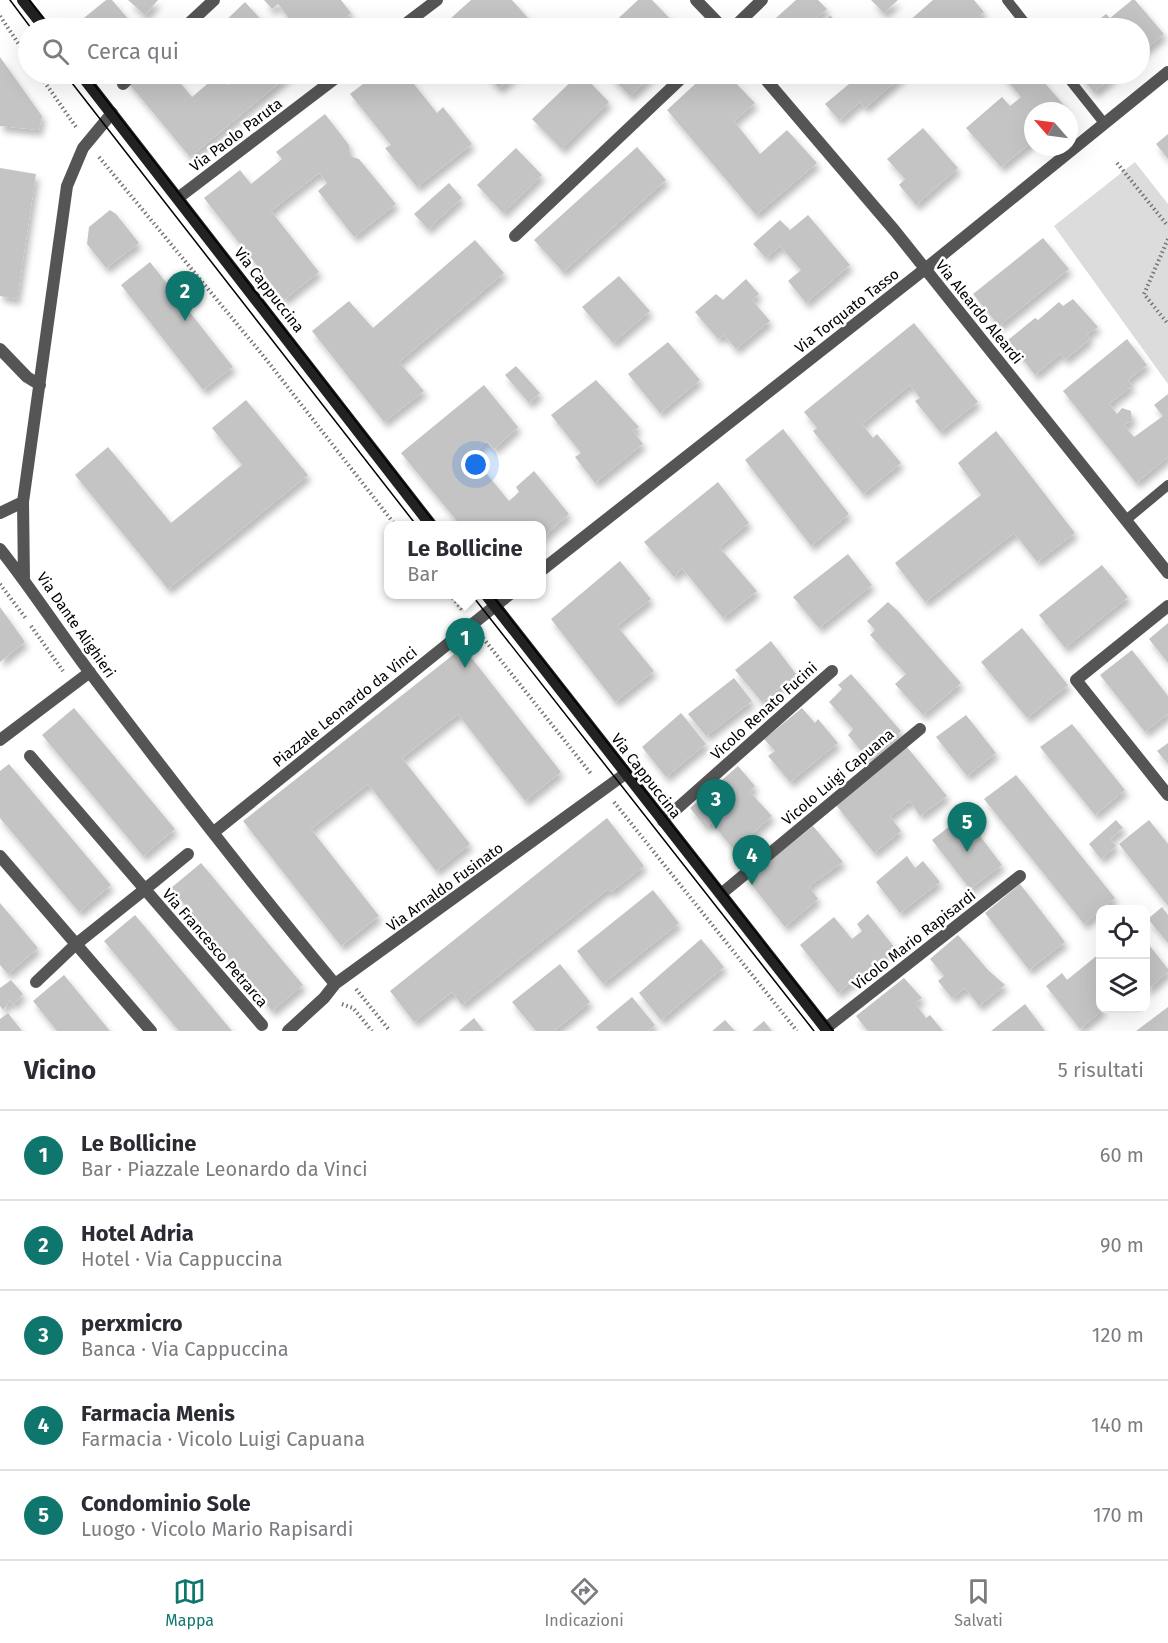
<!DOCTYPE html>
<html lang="it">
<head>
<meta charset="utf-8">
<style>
	body { margin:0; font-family:"Fira Sans",sans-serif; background:#f2f2f3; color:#2b2b33 }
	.controls { position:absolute; right:18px; bottom:18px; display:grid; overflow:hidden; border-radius:12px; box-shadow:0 6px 24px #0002 }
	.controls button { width:54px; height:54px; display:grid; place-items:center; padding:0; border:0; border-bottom:2px solid #e1e1e2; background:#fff; color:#2b2b33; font:30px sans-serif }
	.compass { position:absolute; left:1024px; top:102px; width:54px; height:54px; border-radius:50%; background:#fff; box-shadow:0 6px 24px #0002; rotate:298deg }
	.you { position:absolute; left:476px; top:465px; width:21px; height:21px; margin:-15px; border:4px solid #fff; border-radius:50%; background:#1a73e8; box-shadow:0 0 0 9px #1a73e833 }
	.badge { display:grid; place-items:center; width:39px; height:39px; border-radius:50%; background:#0f766e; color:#fff; font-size:20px; font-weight:700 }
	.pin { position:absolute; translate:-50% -50px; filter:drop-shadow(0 2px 3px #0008) }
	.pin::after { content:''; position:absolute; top:32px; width:21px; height:18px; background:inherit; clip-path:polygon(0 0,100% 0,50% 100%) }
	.popup { position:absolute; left:384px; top:521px; width:162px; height:78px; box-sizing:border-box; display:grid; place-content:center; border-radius:12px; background:#fff; filter:drop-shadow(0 2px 4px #0005); font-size:20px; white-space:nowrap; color:#7c7c81 }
	.popup b { font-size:22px; color:#2b2b33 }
	.popup::after { content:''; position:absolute; left:50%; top:100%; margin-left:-12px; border:12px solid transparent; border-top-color:#fff }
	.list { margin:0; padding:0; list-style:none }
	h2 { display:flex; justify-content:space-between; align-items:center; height:78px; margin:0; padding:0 24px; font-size:26px }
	h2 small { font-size:20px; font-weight:400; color:#7c7c81 }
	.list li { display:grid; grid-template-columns:39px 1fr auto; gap:18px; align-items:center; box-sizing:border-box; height:90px; padding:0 24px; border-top:2px solid #e1e1e2 }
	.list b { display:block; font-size:22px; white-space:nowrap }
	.list p { margin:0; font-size:20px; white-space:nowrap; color:#7c7c81 }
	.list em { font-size:20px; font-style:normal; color:#7c7c81 }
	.icon { flex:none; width:33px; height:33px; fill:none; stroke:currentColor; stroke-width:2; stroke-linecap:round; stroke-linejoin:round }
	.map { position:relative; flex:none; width:1168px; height:1031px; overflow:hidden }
	.search { position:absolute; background:#fff; box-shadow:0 6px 24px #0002; left:18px; right:18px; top:18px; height:66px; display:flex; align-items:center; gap:15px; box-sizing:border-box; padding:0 21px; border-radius:33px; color:#7c7c81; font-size:22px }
	.sheet { height:528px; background:#fff }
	nav { display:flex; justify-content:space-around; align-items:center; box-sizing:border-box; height:84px; border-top:2px solid #e1e1e2; background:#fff; font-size:16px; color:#7c7c81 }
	nav a { display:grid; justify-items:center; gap:3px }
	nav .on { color:#0f766e }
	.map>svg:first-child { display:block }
	.green { fill:#dcdcdc }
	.building { fill:#c4c4c4; filter:url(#shadow) }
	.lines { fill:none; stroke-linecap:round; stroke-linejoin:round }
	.path { stroke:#777; stroke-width:4; stroke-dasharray:1.5 3; stroke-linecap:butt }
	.lane { stroke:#555; stroke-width:10 }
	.street { stroke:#555; stroke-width:12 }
	.secondary { stroke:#222; stroke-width:12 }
	.tram { stroke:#000; stroke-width:1.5 }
	.labels { text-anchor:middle; stroke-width:5; stroke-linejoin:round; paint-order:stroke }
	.street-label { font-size:15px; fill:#000; stroke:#fff }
</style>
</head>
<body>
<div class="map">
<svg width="1168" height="1031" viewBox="0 0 1168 1031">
	<defs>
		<filter id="shadow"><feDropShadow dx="3.5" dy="6" stdDeviation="3" flood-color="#0004"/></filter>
	</defs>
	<rect width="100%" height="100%" fill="#fff"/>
	<!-- green -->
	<path class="green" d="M1135,162L1168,204V384L1054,226Z"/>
	<!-- building -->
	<path class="building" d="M106,0H112L136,28H84L79,22Z
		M128,0H158L145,15Z
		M264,0H341L351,13L332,28H286L281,23L288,17L278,4L272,9Z
		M471,0H512L528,18L516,28H440Z
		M638,0H652L679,28H608Z
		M796,0H818L827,9L813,21L818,27L830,15L842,28H771L768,25Z
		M871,0H898L884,13Z
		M933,0H974L984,12L965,28H901Z
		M1132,0H1135L1164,34L1140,54V28H1100L1095,23L1106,14L1110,18Z
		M245,2L267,26L264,28H218Z
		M0,57L42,116L39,130L0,126Z
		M121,74H173L192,97L219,74L228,85L242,74H290L190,157Z
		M376,74H406L437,113L443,107L472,144L417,187L385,148L391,145L350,94Z
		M486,74H516L499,88Z
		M579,74H582L609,102L562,149L532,119Z
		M609,74H653L630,96Z
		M706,74H727L755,103L734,121L760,154L787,130L817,163L756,215L667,110Z
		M861,74H901L902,76L865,108L860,102L839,120L825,104Z
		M1002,74H1037L1069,111H1033V141L1001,167L966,128L1002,97L1010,106L1021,97Z
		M1078,74H1116L1094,92Z
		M325,114L349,145V151L352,157L359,159L396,204L354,237L318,191L327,183L319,173L271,211L319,272L284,300L204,198L240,170L251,184L282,159L276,152Z
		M923,128L958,168L916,205L899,185L905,179L887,159Z
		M1168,134V159L1156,144Z
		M637,147L666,180L563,272L534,240Z
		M516,148L542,175L503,213L477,185Z
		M0,168L36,174L17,299L0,296Z
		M449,183L462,198L428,229L414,214Z
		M110,210L116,214L139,243L106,268L87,244L89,227Z
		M808,215L850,265L806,303L788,281L801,270L780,246L766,258L753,244L780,220L790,230Z
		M1043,238L1069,269L999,326L973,294Z
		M475,240L504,273L399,362L424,391L384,422L312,331L349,301L373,328Z
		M150,262L233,367L203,390L121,285Z
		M619,276L650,311L613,343L582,307Z
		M746,279L759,294L752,300L770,321L736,349L724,335L718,339L695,312L716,294L723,300Z
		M1073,299L1098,327L1087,334L1090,339L1066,359L1060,354L1035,375L1008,340L1035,318L1038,320L1059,302L1063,306Z
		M914,323L978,402L940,432L915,401L920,398L910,385L862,424L873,438L877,434L901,463L863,494L813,431L817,428L804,412Z
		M1127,339L1147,365L1128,380L1132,386L1109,404L1117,414L1122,408L1131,411L1132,421L1124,425L1134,437L1163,416L1154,405L1168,394V457L1136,483L1063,391Z
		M668,342L700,380L660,413L628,374Z
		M516,366L540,393L529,403L505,375Z
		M596,380L639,427L633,431L643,444L595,483L575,457L581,453L551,415Z
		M484,385L518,427L494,449L487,441L472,456L509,501L519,492L516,487L534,471L569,514L542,538V526H461L401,453Z
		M246,400L308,475L168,589L75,475L108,447L171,523L242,465L212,428Z
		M783,429L849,514L811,546L745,460Z
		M996,431L1075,533L1037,562L1014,533L925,602L895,563L981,495L958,463Z
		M718,482L749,523L719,547L757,591L723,618L682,568L674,577L644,542Z
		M848,554L872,585L819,628L793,597Z
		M620,561L651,599L617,626L654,671L615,702L551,619Z
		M1102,565L1128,597L1065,648L1039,615Z
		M888,602L898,611L961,683L923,715L895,684L906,674L870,635L875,630L867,621Z
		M0,607L25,642L0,662Z
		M1168,623V663L1149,639Z
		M1022,628L1068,685L1027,718L981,662Z
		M771,641L796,674L762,702L735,670Z
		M463,647L561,772L525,801L458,714L402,758L470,844L436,871L368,784L311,829L379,916L341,946L243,821Z
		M1132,650L1168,696V714L1145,732L1100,675Z
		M851,674L901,731L868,759L848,735L853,729L829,702L842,689L838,685Z
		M734,678L752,701L706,736L688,714Z
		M74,708L175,829L143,856L42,735Z
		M802,708L815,723L818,719L838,743L790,782L768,756L775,751L764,739Z
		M681,713L706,744L666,777L642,747Z
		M966,715L996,753L967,776L936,737Z
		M1072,724L1125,790L1095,815L1040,747Z
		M1168,743V764L1157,751Z
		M907,747L947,796L920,816L910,801L890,816L901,831L874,853L836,805Z
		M9,764L111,885L79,912L0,818V771Z
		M738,766L755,786L750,792L772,816L734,850L711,822L706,828L690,808Z
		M1016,775L1115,898L1084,924L984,799Z
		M964,815L1002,865L970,889L932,840Z
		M607,818L644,866L611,892L608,889L462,1005L452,992L414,1022L390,991Z
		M1116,820L1123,828L1110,839L1116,846L1101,859L1089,844Z
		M1149,820L1168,844V906L1119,844Z
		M813,826L843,862L809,886L818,899L785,927L747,879Z
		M907,856L915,868L923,861L940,882L900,913L876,882Z
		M201,863L303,985L272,1011L171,888Z
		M1020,884L1065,942L1029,970L985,913Z
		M653,890L679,923L603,984L577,951Z
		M0,903L38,948L8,974L0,965Z
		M1162,907L1168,915V943L1148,919Z
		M868,914L895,948L838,993L800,945L834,917L852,939L862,931L857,924Z
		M135,915L232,1031H179L104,941Z
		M958,935L988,970L1005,985L979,1006L965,988L952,998L938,981L944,976L930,959Z
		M701,939L724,967L661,1020L639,993Z
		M1146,941L1168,969V972L1146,991Z
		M1100,953V1008H1105L1080,1029L1046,986L1062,973L1067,980Z
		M560,964L590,1002L554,1031H536L512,1002Z
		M64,975L110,1031H57L33,1001Z
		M904,978L922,998L915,1003L926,1018L930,1015L943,1031H868L856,1016Z
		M11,980L23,994L13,1005L10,1000L3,1010L0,1006V988Z
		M632,997L655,1025L648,1031H599L596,1027Z
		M1025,1004L1045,1031H991Z
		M1168,1007V1031H1136Z
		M8,1013L22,1031H0V1019Z
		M474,1018L484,1031H459Z
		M725,1020L735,1031H712Z
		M764,1021L772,1031H752Z"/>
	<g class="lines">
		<!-- path -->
		<path class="path" d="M0,16L28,58
			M39,74L76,127
			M99,157L265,358L396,526
			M1117,163L1168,226
			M1168,239L1144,294L1168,324
			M0,584L27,620
			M450,594L462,610
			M31,626L63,671
			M483,638L592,775
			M614,802L797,1031
			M356,989L390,1031
			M342,1004L353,1008L372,1031"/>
		<!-- lane -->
		<path class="lane" d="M1007,0L1029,28
			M1065,74L1104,123
			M1126,520L1168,485"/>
		<!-- street -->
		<path class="street" d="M696,0L723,28
			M184,28L214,0
			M400,28L437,0
			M733,28L762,0
			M761,74L895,231L1168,573
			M123,84L127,80
			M178,198L341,74
			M515,236L686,74
			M0,349L27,377L40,385
			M0,513L23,502
			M0,549C31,588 58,630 88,670C168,776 250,882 335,984
			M542,570L925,269L1168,72
			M24,579L23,502L67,186L83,148L112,113
			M1168,606L1076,680L1168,795
			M0,740L90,672
			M30,756L262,1025
			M663,821L832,671
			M214,832L510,594
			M0,856L151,1031
			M721,894L920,729
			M36,982L75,945L144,890L188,854
			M826,1028L1020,876
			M288,1031L324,998L335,984L625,774"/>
		<!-- secondary -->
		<path class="secondary" d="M23,0L45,28
			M81,74L432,526
			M486,594L828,1031"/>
		<!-- tram -->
		<path class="tram" d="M10,0L31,28
			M29,0L51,28
			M65,74L417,526
			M86,74L437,526
			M471,594L814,1031
			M491,594L833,1031"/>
	</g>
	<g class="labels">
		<!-- street labels -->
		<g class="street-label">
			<text transform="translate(236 135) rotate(-37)" y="5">Via Paolo Paruta</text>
			<text transform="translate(269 290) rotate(52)" y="5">Via Cappuccina</text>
			<text transform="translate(847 311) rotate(-38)" y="5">Via Torquato Tasso</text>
			<text transform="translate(979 312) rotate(51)" y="5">Via Aleardo Aleardi</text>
			<text transform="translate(76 625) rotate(55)" y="5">Via Dante Alighieri</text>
			<text transform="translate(345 707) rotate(-39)" y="5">Piazzale Leonardo da Vinci</text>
			<text transform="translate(764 711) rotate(-42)" y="5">Vicolo Renato Fucini</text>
			<text transform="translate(646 776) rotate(52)" y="5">Via Cappuccina</text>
			<text transform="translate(838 777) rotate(-40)" y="5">Vicolo Luigi Capuana</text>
			<text transform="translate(445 887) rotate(-36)" y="5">Via Arnaldo Fusinato</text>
			<text transform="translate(914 940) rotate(-38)" y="5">Vicolo Mario Rapisardi</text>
			<text transform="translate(215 948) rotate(49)" y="5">Via Francesco Petrarca</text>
		</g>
	</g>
</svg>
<div class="controls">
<button><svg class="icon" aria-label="locate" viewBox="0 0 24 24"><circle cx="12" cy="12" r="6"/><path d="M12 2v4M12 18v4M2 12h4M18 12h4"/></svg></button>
<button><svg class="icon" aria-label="layers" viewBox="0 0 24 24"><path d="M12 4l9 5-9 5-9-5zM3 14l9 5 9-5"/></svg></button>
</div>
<svg class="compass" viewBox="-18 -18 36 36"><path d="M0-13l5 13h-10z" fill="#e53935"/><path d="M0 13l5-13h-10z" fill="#7c7c81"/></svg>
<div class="you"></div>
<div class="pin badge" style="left:465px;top:668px">1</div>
<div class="popup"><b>Le Bollicine</b>Bar</div>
<div class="pin badge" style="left:185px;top:321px">2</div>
<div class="pin badge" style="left:716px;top:829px">3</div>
<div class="pin badge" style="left:752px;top:885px">4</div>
<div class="pin badge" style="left:967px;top:852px">5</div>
<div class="search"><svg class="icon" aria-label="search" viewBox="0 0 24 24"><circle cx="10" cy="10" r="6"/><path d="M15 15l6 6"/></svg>Cerca qui</div>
</div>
<section class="sheet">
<h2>Vicino<small>5 risultati</small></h2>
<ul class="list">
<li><span class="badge">1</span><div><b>Le Bollicine</b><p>Bar · Piazzale Leonardo da Vinci</p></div><em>60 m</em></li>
<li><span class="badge">2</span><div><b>Hotel Adria</b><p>Hotel · Via Cappuccina</p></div><em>90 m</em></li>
<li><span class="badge">3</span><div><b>perxmicro</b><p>Banca · Via Cappuccina</p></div><em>120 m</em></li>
<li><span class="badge">4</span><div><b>Farmacia Menis</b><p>Farmacia · Vicolo Luigi Capuana</p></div><em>140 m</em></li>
<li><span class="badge">5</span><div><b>Condominio Sole</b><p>Luogo · Vicolo Mario Rapisardi</p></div><em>170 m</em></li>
</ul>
</section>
<nav>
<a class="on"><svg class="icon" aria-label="map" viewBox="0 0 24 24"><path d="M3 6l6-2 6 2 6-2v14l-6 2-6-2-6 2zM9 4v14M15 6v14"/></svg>Mappa</a>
<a><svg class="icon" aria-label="directions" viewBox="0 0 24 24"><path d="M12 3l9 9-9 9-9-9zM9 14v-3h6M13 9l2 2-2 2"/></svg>Indicazioni</a>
<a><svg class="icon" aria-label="saved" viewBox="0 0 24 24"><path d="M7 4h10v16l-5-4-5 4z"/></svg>Salvati</a>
</nav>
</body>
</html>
